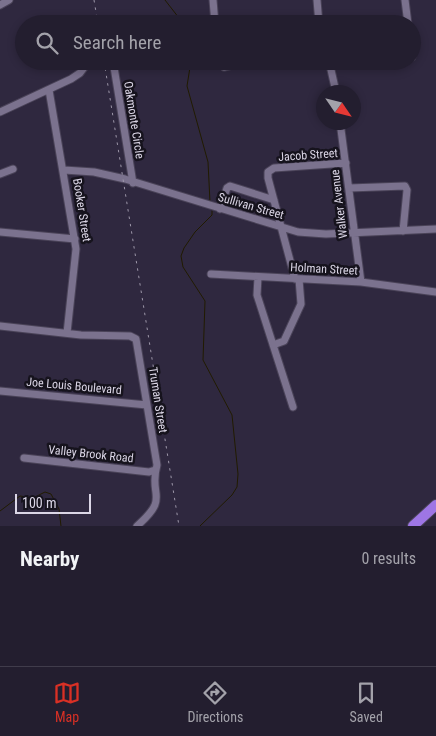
<!DOCTYPE html>
<html lang="en">
<head>
<meta charset="utf-8">
<style>
	body { margin:0; font-family:"Roboto Condensed",sans-serif; background:#2f2b3b; color:#f1f3f6 }
	.compass { position:absolute; left:316px; top:85px; width:45px; height:45px; border-radius:50%; background:#231e2f; box-shadow:0 2px 8px #0003; rotate:125deg }
	.scale { position:absolute; left:15px; bottom:12px; width:76px; box-sizing:border-box; padding-left:5px; border:2px solid #dbd6e6; border-top:0; font-size:14px; line-height:18px; white-space:nowrap; color:#dbd6e6; -webkit-text-stroke:4px #16131d; paint-order:stroke }
	.list { margin:0; padding:0; list-style:none }
	h2 { display:flex; justify-content:space-between; align-items:center; height:65px; margin:0; padding:0 20px; font-size:21px }
	h2 small { font-size:16px; font-weight:400; color:#a3a2aa }
	.icon { flex:none; width:28px; height:28px; fill:none; stroke:currentColor; stroke-width:2; stroke-linecap:round; stroke-linejoin:round }
	.map { position:relative; flex:none; width:436px; height:526px; overflow:hidden }
	.search { position:absolute; background:#231e2f; box-shadow:0 2px 8px #0003; left:15px; right:15px; top:15px; height:55px; display:flex; align-items:center; gap:12px; box-sizing:border-box; padding:0 18px; border-radius:28px; color:#a3a2aa; font-size:19px }
	.sheet { height:140px; background:#231e2f }
	nav { display:flex; justify-content:space-around; align-items:center; box-sizing:border-box; height:70px; border-top:1px solid #403c4b; background:#231e2f; font-size:14px; color:#a3a2aa }
	nav a { display:grid; justify-items:center; gap:2px }
	nav .on { color:#d93025 }
	.map>svg:first-child { display:block }
	.lines { fill:none; stroke-linecap:round; stroke-linejoin:round }
	.stream { stroke:#211b00; stroke-width:1 }
	.minor-casing { stroke:#4a4358; stroke-width:9 }
	.highway-casing { stroke:#4a4358; stroke-width:12 }
	.minor { stroke:#7b728e; stroke-width:7 }
	.highway { stroke:#9e76e5; stroke-width:10 }
	.rail { stroke:#9e98aa; stroke-width:1; stroke-dasharray:2.5 5; stroke-linecap:butt }
	.labels { text-anchor:middle; stroke-width:5; stroke-linejoin:round; paint-order:stroke }
	.street-label { font-size:12px; fill:#dbd6e6; stroke:#16131d }
</style>
</head>
<body>
<div class="map">
<svg width="436" height="526" viewBox="0 0 436 526">
	<rect width="100%" height="100%" fill="#2f283f"/>
	<g class="lines">
		<!-- stream -->
		<path class="stream" d="M165,0L179,18V24
			M191,61L187,86L208,162L210,202
			M0,511L20,496L33,498L45,492L51,494L59,509L61,526
			M200,526L232,495L237,487L238,474L232,415L203,360L205,301L183,267L181,256L184,248L195,232L212,215V211"/>
		<defs>
			<path id="minor" d="M213,0L215,24
				M317,0L319,24
				M405,0L408,24
				M0,5L9,0
				M412,56V57
				M113,61L133,183
				M219,61L224,67L249,61
				M329,61L336,92
				M330,63L360,61
				M49,90L76,249L67,333
				M0,112L71,79L80,73L89,61
				M340,122L361,282
				M64,170L94,172L125,179L298,232L326,234L436,229
				M0,174L13,169
				M349,188L405,186L407,190L403,231
				M220,209L227,188L230,186L274,200
				M0,232L75,239
				M211,274L361,282L436,292
				M258,277L257,295L293,407
				M295,279L268,178V172L274,168L346,163
				M0,326L81,335L130,336L136,339L157,465C148,497 171,496 137,526
				M273,345L284,341L301,304L299,279
				M0,391L147,405
				M24,458L149,472L155,470"/>
			<path id="highway" d="M413,526L436,505"/>
		</defs>
		<!-- minor casing -->
		<use href="#minor" class="minor-casing"/>
		<!-- highway casing -->
		<use href="#highway" class="highway-casing"/>
		<!-- minor -->
		<use href="#minor" class="minor"/>
		<!-- highway -->
		<use href="#highway" class="highway"/>
		<!-- rail -->
		<path class="rail" d="M94,0L98,24
			M104,61L179,526"/>
	</g>
	<g class="labels">
		<!-- street labels -->
		<g class="street-label">
			<text transform="translate(134 120) rotate(81)" y="4">Oakmonte Circle</text>
			<text transform="translate(308 155) rotate(-4)" y="4">Jacob Street</text>
			<text transform="translate(339 204) rotate(-97)" y="4">Walker Avenue</text>
			<text transform="translate(251 206) rotate(16)" y="4">Sullivan Street</text>
			<text transform="translate(82 210) rotate(81)" y="4">Booker Street</text>
			<text transform="translate(324 269) rotate(3)" y="4">Holman Street</text>
			<text transform="translate(74 386) rotate(5)" y="4">Joe Louis Boulevard</text>
			<text transform="translate(158 400) rotate(81)" y="4">Truman Street</text>
			<text transform="translate(91 454) rotate(6)" y="4">Valley Brook Road</text>
		</g>
	</g>
</svg>
<svg class="compass" viewBox="-18 -18 36 36"><path d="M0-13l5 13h-10z" fill="#e53935"/><path d="M0 13l5-13h-10z" fill="#a3a2aa"/></svg>
<div class="scale">100 m</div>
<div class="search"><svg class="icon" aria-label="search" viewBox="0 0 24 24"><circle cx="10" cy="10" r="6"/><path d="M15 15l6 6"/></svg>Search here</div>
</div>
<section class="sheet">
<h2>Nearby<small>0 results</small></h2>
<ul class="list">
</ul>
</section>
<nav>
<a class="on"><svg class="icon" aria-label="map" viewBox="0 0 24 24"><path d="M3 6l6-2 6 2 6-2v14l-6 2-6-2-6 2zM9 4v14M15 6v14"/></svg>Map</a>
<a><svg class="icon" aria-label="directions" viewBox="0 0 24 24"><path d="M12 3l9 9-9 9-9-9zM9 14v-3h6M13 9l2 2-2 2"/></svg>Directions</a>
<a><svg class="icon" aria-label="saved" viewBox="0 0 24 24"><path d="M7 4h10v16l-5-4-5 4z"/></svg>Saved</a>
</nav>
</body>
</html>
